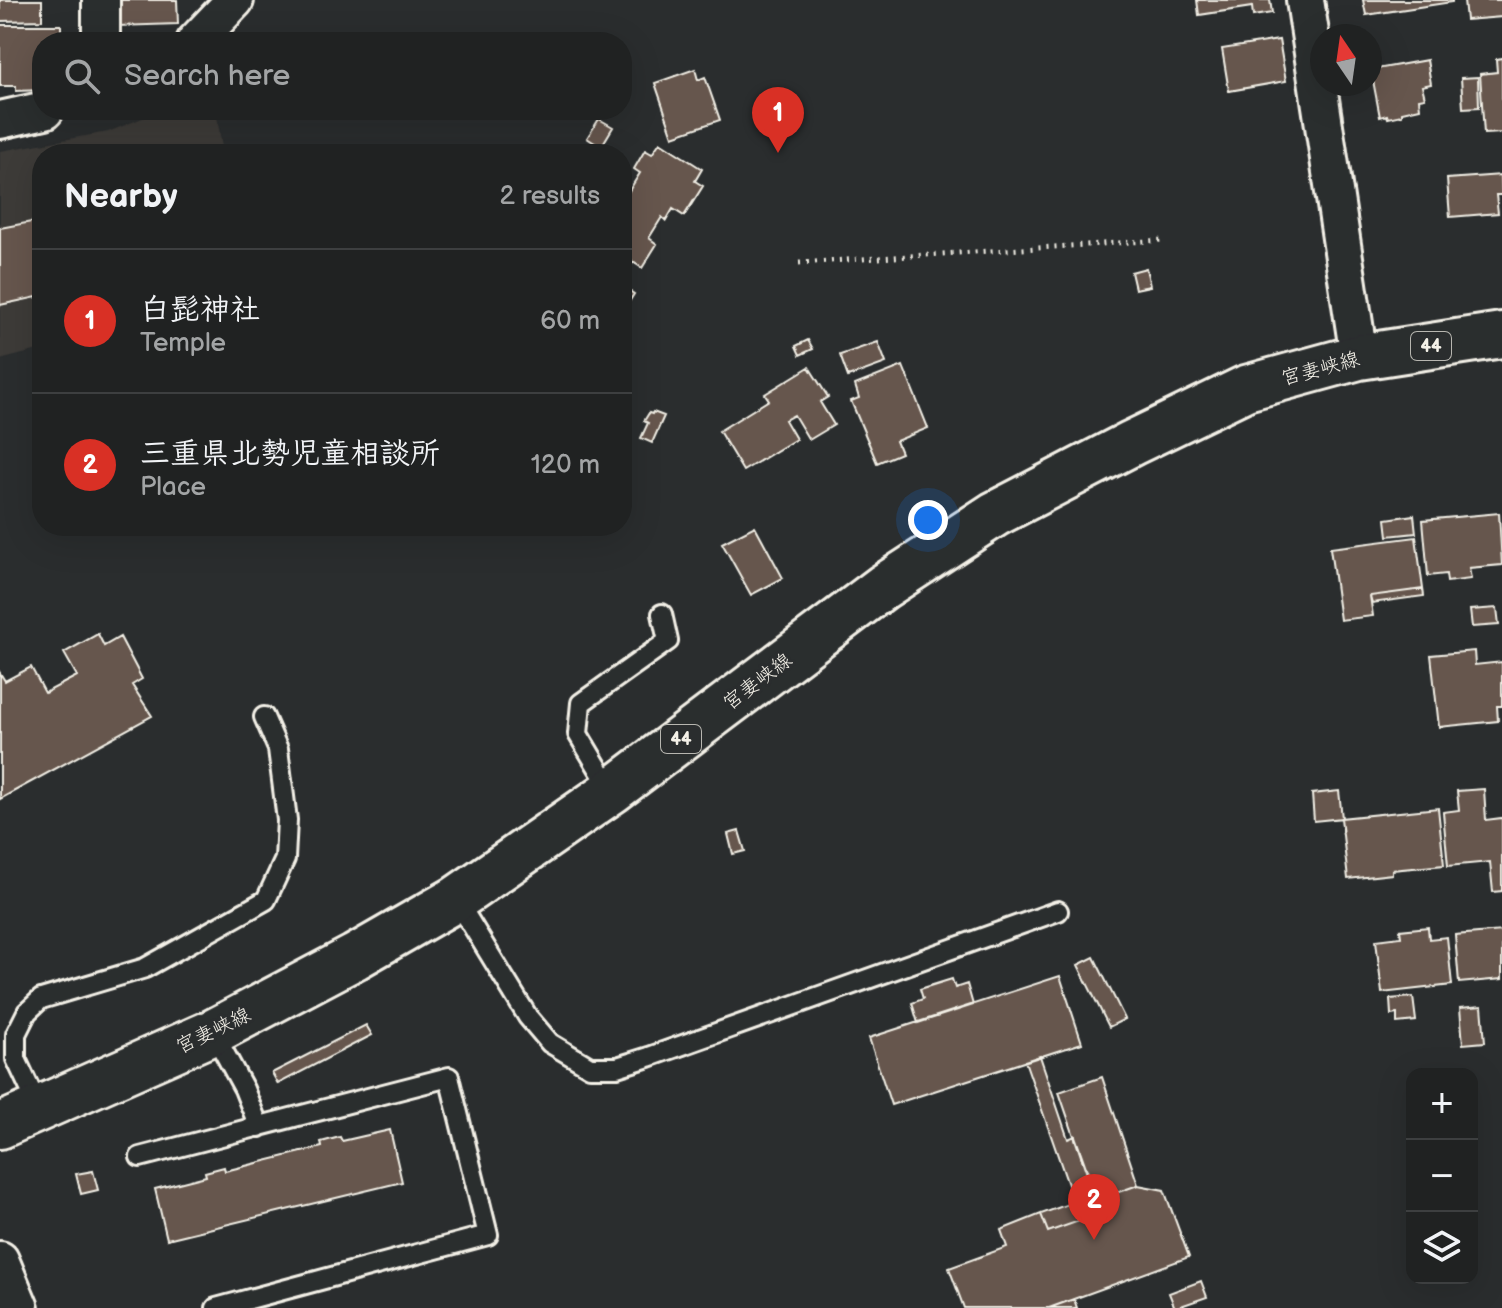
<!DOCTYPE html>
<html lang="en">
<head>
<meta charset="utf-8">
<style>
	body { margin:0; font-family:"Balsamiq Sans","Klee One",sans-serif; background:#2d2f2f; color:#f1f3f6 }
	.controls { position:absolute; right:24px; bottom:24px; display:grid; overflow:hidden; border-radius:16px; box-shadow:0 8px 32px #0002 }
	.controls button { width:72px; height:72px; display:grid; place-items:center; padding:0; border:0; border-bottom:2px solid #3d3f40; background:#202222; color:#f1f3f6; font:40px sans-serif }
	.compass { position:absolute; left:1310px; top:24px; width:72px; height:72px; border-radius:50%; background:#202222; box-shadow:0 8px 32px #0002; rotate:347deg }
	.you { position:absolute; left:928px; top:520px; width:28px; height:28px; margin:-20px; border:6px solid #fff; border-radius:50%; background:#1a73e8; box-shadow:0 0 0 12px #1a73e833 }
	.badge { display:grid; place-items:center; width:52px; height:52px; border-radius:50%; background:#d93025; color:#fff; font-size:26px; font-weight:700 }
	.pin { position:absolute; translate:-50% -66px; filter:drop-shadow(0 2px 4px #0008) }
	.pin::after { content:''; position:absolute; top:42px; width:28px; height:24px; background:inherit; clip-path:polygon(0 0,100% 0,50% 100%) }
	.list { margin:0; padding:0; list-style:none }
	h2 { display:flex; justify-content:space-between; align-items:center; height:104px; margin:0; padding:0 32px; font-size:34px }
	h2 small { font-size:26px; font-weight:400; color:#a2a4a5 }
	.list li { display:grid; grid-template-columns:52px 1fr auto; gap:24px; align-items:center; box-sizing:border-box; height:144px; padding:0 32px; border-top:2px solid #3d3f40 }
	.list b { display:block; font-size:30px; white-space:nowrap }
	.list p { margin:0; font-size:26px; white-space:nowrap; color:#a2a4a5 }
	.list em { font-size:26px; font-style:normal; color:#a2a4a5 }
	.icon { flex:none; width:44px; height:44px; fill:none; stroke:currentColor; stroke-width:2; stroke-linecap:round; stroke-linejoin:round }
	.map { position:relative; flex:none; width:1502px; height:1308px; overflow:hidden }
	.search { position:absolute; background:#202222; box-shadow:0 8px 32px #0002; left:32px; top:32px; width:600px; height:88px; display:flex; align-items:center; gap:20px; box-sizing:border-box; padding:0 28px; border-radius:32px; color:#a2a4a5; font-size:30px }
	.panel { position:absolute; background:#202222; box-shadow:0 8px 32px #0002; left:32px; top:144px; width:600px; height:392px; border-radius:32px }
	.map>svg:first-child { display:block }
	.built { fill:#3c3a37 }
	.building { fill:#66574d; stroke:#f4f1e8; stroke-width:2 }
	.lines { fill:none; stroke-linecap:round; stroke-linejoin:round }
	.lane-casing { stroke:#f4f1e8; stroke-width:24 }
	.street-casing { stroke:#f4f1e8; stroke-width:42 }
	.primary-casing { stroke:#f4f1e8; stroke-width:50 }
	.path { stroke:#f4f1e8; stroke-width:5; stroke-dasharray:2 6; stroke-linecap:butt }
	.lane { stroke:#2a2d2e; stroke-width:18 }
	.street { stroke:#2a2d2e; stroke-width:36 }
	.primary { stroke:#2a2d2e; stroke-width:44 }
	.labels { text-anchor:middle; stroke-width:6; stroke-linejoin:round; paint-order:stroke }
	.shield { fill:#2a2d2e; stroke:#b7b6b0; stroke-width:2 }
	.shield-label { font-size:18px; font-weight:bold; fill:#f4f1e8 }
	.street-label { font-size:20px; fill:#f4f1e8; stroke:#2a2d2e }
</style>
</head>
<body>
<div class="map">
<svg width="1502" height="1308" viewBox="0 0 1502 1308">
	<rect width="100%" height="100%" fill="#2a2d2e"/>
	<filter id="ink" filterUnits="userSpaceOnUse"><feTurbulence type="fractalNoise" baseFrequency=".0125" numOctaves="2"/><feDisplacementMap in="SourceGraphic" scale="16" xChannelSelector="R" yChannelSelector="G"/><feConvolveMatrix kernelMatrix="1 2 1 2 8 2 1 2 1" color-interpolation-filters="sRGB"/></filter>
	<g filter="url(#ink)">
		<!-- built -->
		<path class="built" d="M162,110H216L223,154H42V349L0,360V151L108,132Z"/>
		<!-- building -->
		<path class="building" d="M0,0H42V20L0,21Z
			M116,0H177L178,24L117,26Z
			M1197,0H1270L1272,13L1253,16L1252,7L1199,15Z
			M1363,0H1452V2L1366,15Z
			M1464,0H1502V17L1466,20Z
			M0,25H61V42H42V90L16,91V86H0Z
			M1279,40L1286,81L1229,91L1222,49Z
			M1502,58V133L1484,134L1480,74L1497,72L1496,59Z
			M1427,60L1431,84L1422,86L1425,98L1419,99L1420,108L1402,112V115L1388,118L1387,115L1380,117L1371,70Z
			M695,69L698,80L705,77L720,120L673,136L655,83Z
			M1478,77L1479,107L1463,108L1461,78Z
			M599,119L613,127L601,147L587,138Z
			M660,142L702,169L695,181L703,186L684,216L673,209L666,221L662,217L649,238L657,244L642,268L633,262L622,281V202L640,173L634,169L645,150L652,154Z
			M1501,175L1502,195H1496L1498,213L1450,217L1447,179Z
			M42,220V296L0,305V228Z
			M1146,268L1150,286L1135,289L1131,272Z
			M622,286L634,294L622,313Z
			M808,340L813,349L800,355L796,346Z
			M878,342L886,363L848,377L840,355Z
			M903,366L928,428L896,441L901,453L877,463L851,401L859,398L855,385Z
			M809,367L828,397L820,402L834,425L809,440L794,415L785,420L796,439L743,471L719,431L769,400L765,394Z
			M653,412L664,416L652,443L641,438L648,423L644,421L649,413L652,414Z
			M1499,513L1502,565L1469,568L1471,579L1447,582L1446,574L1428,576L1423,520Z
			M1414,515L1416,533L1388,536L1386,519Z
			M755,526L783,578L751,595L722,543Z
			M1416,537L1423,589L1370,596L1373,616L1340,620L1330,548Z
			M1423,589L1424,596L1372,603L1370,596Z
			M1497,608L1499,625L1472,627L1470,610Z
			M98,634L104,646L120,637L142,679L132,685L152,716L0,799V673L5,681L31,667L45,693L77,676L64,653Z
			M1474,651L1475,665L1502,662V706H1497L1498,721L1439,727L1431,655Z
			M1484,789L1486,820L1502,818V891L1493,892L1490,862L1448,866L1443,812L1459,810L1457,791Z
			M1339,791L1342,818L1314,821L1312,794Z
			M1438,808L1444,865L1392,870V874L1348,879L1341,818Z
			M739,831L745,851L733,854L728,834Z
			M1428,927L1429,939L1447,937L1452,985L1382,993L1376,940L1401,937L1400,930Z
			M1502,931V979L1459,983L1455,935Z
			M1094,957L1125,1019L1109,1027L1078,965Z
			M1060,976L1082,1043L891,1105L869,1038Z
			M952,979L955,988L967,984L973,1005L918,1023L912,1003L923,999L920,989Z
			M1413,997L1416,1021L1397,1023V1014L1391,1015L1390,999Z
			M1482,1006L1485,1042L1463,1044L1460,1008Z
			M366,1025L372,1035L278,1084L272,1073Z
			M1040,1056L1068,1139L1075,1136L1102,1213L1048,1232L1041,1214L1074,1202L1025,1061Z
			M1102,1077L1138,1185L1096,1200L1059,1092Z
			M390,1130L402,1182L167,1239L155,1189L206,1176L205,1172L224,1167L225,1171L322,1147L321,1142L340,1137L342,1141Z
			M93,1171L98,1190L81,1194L76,1174Z
			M1138,1185L1164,1190L1189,1257L1049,1308H964L949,1268L1007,1247L1001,1230L1041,1214L1048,1232L1102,1213L1096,1200Z
			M1201,1281L1207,1297L1175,1308L1169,1293Z
			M1074,1299L1077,1308H1049Z"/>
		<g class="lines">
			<defs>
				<path id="lane" d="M612,791L578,734L581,703L668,641L662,614
					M456,899L528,1017L550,1043L590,1067H617L649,1057L1058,911
					M213,1032L244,1089L259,1127
					M39,1108L16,1059V1034L27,1012L41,999L145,968L266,900L285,859L287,820L278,749L264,717
					M140,1157L449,1077L488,1235L216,1308"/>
				<path id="street" d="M101,0V42
					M1305,0L1359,357
					M195,42L235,0
					M0,120L45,110
					M0,1260L20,1308"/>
				<path id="primary" d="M0,1126L213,1032L355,957L456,899L612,791L883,587L995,514L1132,443L1246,388L1359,357L1502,335"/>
			</defs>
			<!-- lane casing -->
			<use href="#lane" class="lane-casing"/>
			<!-- street casing -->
			<use href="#street" class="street-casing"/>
			<!-- primary casing -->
			<use href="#primary" class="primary-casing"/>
			<!-- path -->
			<path class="path" d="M799,263L1164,240"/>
			<!-- lane -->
			<use href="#lane" class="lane"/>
			<!-- street -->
			<use href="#street" class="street"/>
			<!-- primary -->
			<use href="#primary" class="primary"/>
		</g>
	</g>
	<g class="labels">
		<!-- shield labels -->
		<g class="shield">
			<rect x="1411" y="332" width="40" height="28" rx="6"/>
			<rect x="661" y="725" width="40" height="28" rx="6"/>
		</g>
		<g class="shield-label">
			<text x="1431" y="352">44</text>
			<text x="681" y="745">44</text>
		</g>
		<!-- street labels -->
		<g class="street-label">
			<text transform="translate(1320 368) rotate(-15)" y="7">宮妻峡線</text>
			<text transform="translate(757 681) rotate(-37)" y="7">宮妻峡線</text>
			<text transform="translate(213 1030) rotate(-26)" y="7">宮妻峡線</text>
		</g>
	</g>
</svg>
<div class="controls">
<button>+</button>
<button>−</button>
<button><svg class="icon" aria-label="layers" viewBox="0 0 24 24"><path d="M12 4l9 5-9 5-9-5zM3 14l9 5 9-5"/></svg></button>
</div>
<svg class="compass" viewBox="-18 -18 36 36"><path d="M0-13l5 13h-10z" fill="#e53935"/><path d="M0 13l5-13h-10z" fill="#a2a4a5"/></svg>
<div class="you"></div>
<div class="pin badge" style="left:778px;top:153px">1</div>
<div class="pin badge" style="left:1094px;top:1240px">2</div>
<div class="search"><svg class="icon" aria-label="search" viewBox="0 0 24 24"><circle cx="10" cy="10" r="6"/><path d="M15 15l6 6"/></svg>Search here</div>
<section class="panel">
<h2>Nearby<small>2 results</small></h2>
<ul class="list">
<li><span class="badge">1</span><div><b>白髭神社</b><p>Temple</p></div><em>60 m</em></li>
<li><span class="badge">2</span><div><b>三重県北勢児童相談所</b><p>Place</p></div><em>120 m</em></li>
</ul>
</section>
</div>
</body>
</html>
